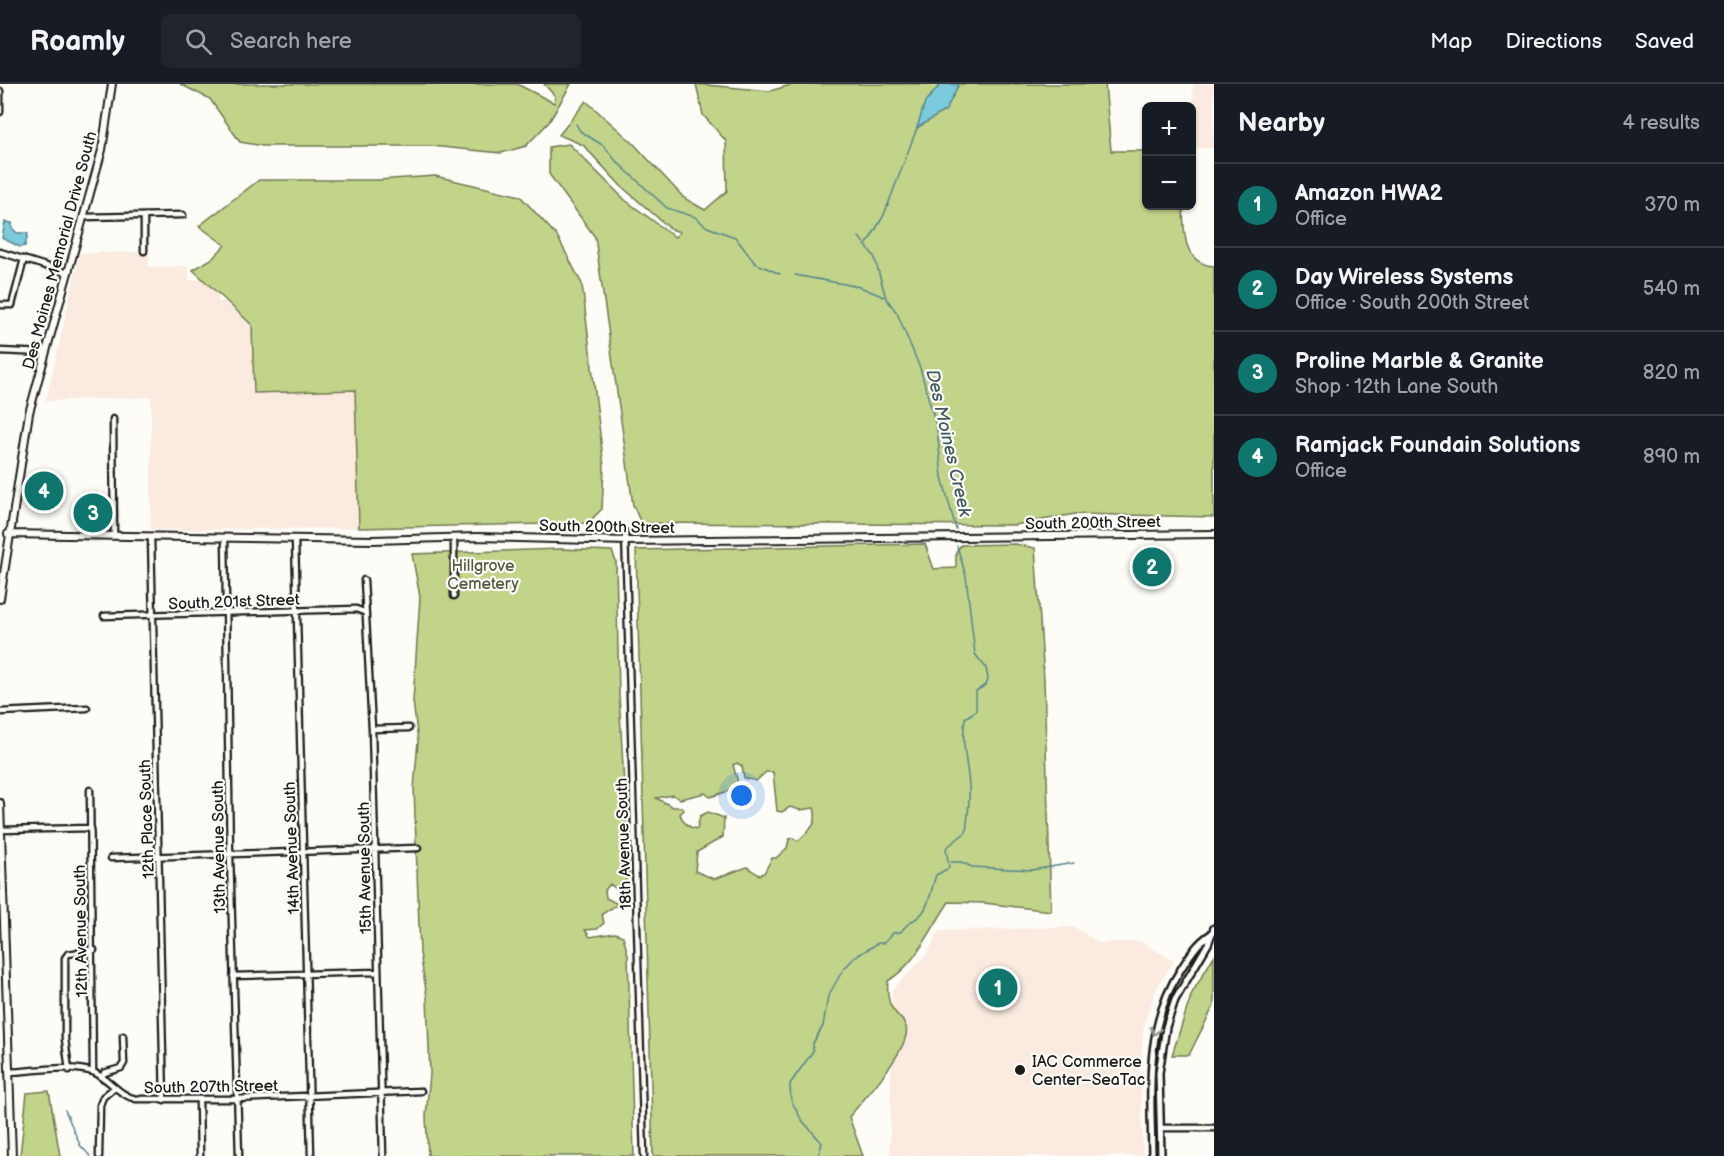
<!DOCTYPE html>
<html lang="en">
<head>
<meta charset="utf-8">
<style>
	body { margin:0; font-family:"Balsamiq Sans",sans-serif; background:#20242c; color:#f1f3f6 }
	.controls { position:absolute; right:18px; top:18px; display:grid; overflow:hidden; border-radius:9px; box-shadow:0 2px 4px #0004 }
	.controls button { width:54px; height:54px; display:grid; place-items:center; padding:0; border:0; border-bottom:2px solid #363941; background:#171b24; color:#f1f3f6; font:30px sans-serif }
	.you { position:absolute; left:742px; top:712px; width:21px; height:21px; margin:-15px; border:4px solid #fff; border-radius:50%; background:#1a73e8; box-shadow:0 0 0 9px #1a73e833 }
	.badge { display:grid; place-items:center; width:39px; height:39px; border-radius:50%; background:#0f766e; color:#fff; font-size:20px; font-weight:700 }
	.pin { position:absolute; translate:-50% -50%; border:3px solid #fff; box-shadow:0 2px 6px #0006 }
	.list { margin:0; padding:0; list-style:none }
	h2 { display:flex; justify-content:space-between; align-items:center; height:78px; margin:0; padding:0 24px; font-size:26px }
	h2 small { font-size:20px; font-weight:400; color:#9ea1a6 }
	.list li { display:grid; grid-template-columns:39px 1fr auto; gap:18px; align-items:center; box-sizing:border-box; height:84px; padding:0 24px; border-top:2px solid #363941 }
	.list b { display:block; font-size:22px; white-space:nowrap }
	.list p { margin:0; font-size:20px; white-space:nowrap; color:#9ea1a6 }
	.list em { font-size:20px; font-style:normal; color:#9ea1a6 }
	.icon { flex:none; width:33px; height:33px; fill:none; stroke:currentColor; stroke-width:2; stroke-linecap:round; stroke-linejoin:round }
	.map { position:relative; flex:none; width:1214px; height:1072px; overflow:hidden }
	header { display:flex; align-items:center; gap:36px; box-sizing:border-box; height:84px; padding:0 30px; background:#171b24; border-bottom:2px solid #363941 }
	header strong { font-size:28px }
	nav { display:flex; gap:33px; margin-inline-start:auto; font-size:21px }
	.search { width:420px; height:54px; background:#20242c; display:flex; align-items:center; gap:15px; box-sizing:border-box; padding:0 21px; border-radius:9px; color:#9ea1a6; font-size:22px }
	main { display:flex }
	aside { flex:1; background:#171b24 }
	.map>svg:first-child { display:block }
	.built { fill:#faeadf }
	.green { fill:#c2d489; stroke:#6f7852; stroke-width:1.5; fill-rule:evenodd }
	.water { fill:#7dcadc; stroke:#56848f; stroke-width:1.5 }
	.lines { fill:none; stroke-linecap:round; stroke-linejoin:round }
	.stream { stroke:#56848f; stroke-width:1.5 }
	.minor-casing { stroke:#1c1c1c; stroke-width:9 }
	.tertiary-casing { stroke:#1c1c1c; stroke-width:10 }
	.secondary-casing { stroke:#1c1c1c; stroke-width:10 }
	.minor { stroke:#fdfcf7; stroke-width:4.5 }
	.tertiary { stroke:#fdfcf7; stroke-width:5 }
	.secondary { stroke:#fdfcf7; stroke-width:6 }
	.oneway { stroke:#989794 }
	.poi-dot { fill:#1c1c1c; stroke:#fdfcf7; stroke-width:2 }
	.labels { text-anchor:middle; stroke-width:4.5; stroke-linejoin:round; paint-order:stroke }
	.street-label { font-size:16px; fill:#1c1c1c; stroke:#fdfcf7 }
	.park-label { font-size:16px; fill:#565c42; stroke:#fdfcf7 }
	.poi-label { font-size:16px; fill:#1c1c1c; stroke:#fdfcf7; text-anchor:start }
	.water-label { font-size:18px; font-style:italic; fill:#3e595f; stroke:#fdfcf7 }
</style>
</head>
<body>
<header>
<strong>Roamly</strong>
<div class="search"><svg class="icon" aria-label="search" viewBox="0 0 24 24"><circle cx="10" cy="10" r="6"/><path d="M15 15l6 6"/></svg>Search here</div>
<nav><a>Map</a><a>Directions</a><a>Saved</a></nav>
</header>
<main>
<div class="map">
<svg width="1214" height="1072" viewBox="0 0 1214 1072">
	<rect width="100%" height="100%" fill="#fdfcf7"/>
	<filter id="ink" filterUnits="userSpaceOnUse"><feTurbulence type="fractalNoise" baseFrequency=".0167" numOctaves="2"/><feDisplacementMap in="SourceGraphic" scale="12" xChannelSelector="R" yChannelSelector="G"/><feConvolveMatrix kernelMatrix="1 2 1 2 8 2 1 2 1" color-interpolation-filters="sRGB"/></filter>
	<g filter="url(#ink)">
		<!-- built -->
		<path class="built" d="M1193,0H1214V64H1194Z
			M149,168V183L188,182L189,196L216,195L218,218L233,217L252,241L254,309L355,306L359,444L151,446V313L46,317L80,169Z
			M1074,843L1100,859L1140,857L1174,877L1158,901L1144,940L1140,982L1143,1072H890L892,906L926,872L939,847Z"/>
		<!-- green -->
		<path class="green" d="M180,0H517L554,19L555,12L544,0H571L549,38L526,62L501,69L431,62H263L240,58L210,15Z
			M696,0L770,7L794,0H1105L1111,67H1146V122H1183C1184,146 1182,180 1214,182V433L1075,430L1015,441L641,439L633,421L595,153L549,90V63L569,60L625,116L675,153L680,148L671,145L621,102L583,61L559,51L586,17L633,59L684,114L705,126L727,107L726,57L703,31Z
			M435,92L520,112L557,152L582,200L604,383L602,425L588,439L359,444L355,306L254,309L252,241L193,186L213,174L225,161L199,142L259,96H378Z
			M925,460L934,485L956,484V468L961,461L1015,460L1035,464L1044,595L1051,827L984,819L949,818C930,846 917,879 888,897C887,908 887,920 895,928C899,934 904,936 906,943C912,963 863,1016 849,1033L863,1072H653L636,466ZM737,679L742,682L744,694L756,697L766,688H773L777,727L782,728L790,723L800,726L814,724C819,741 809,746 798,757L793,754L789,755L787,764L776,774H772L764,789L759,791L747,783L714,795L695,787L697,768L723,753L724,734L708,728L700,732L697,745C688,744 683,738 680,730L684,726L681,723H673L656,714L673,711L680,715L705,709L710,713C720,710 730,707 739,702L733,681Z
			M560,465L612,467L616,478L619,610L629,793L616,805L610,800L605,806L606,814L618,820L602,830L604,839L597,845L585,846L590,853L615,849L623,852L628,871L634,1072H428L426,1032L430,990L427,913L420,869L414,704L418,657L413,617L420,513L412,470Z
			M1214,872V921L1189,971H1172L1192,909Z
			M49,1007L60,1072H20L27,1009Z"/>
		<!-- water -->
		<path class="water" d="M941,0H959L946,26L917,44L925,18Z
			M5,138L12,139V144L17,149H28L25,162L20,163L2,154Z"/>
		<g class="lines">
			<!-- stream -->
			<path class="stream" d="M576,40L580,47L604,62L616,77L667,124L695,133L707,143L735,153L755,179L780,190
				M859,153L874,172L886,214L897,229L920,284L937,345L942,393L956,445
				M867,160L884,131L917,44
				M795,191L860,203L884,213
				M951,778H961L972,783L1032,786L1074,779
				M65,1026L80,1061L90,1072
				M818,1072L822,1059L801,1035L791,1016L790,1000L813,967V959L823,942L828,912L843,886L855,873L878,859H884L893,849L901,848C907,838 916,837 923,828C930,819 932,802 936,791L949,784L946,764L966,748C968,732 970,717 969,701C967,678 961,658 965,634L976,627V607L986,601L988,595L986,584L975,570L966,492L957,462"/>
			<defs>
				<path id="minor" d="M0,7V28
					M144,132V167
					M84,133L183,131
					M0,168L68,189
					M0,221H12L24,175
					M0,267L45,269
					M113,335L114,452
					M625,448L644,1072
					M151,453L164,1016
					M225,454L230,771L239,1072
					M454,454V512
					M295,455L311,1072
					M364,496L372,645L383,1072
					M104,532L356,525L364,528
					M0,628L87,624
					M372,645L409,644
					M90,706L93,988
					M0,746L91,744
					M111,774L418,764
					M233,892L378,888
					M69,986L65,955V874L68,870L94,866
					M9,988C35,987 68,980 93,988C109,994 118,1011 136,1015H237L421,1007
					M102,994L104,989L121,984L124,979L123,952
					M199,1016L200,1072
					M1161,1044H1214
					M99,1072L100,1021L103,1013L114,1004"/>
				<path id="tertiary" d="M1152,1072C1151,1006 1144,942 1181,885C1190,871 1197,859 1211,850
					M1161,1072L1159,989L1166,943L1175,916L1208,860L1214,844"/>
				<path id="secondary" d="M8,450L373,456L478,453L627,457L1214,450
					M0,515L29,329L102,66L112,0
					M0,719L12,1072"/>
			</defs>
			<!-- minor casing -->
			<use href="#minor" class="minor-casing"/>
			<!-- tertiary casing -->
			<use href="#tertiary" class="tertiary-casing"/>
			<!-- secondary casing -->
			<use href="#secondary" class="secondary-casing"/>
			<!-- minor -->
			<use href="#minor" class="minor"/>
			<!-- tertiary -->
			<use href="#tertiary" class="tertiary"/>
			<!-- secondary -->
			<use href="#secondary" class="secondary"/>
		</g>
		<!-- one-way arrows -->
		<defs><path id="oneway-chevron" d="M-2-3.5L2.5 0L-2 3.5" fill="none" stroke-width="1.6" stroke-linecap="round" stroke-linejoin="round" transform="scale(1.5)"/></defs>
		<use class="oneway" href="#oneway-chevron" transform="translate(1155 947) rotate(104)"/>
	</g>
	<!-- markers -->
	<circle class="poi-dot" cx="1020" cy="986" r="6"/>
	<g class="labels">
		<!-- street labels -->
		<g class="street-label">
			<text transform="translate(59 166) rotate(-75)" y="6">Des Moines Memorial Drive South</text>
			<text transform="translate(1093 438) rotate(-1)" y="6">South 200th Street</text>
			<text transform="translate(607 442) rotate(1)" y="6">South 200th Street</text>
			<text transform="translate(234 517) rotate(-2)" y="6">South 201st Street</text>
			<text transform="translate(146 735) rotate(-92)" y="6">12th Place South</text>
			<text transform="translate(623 760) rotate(-92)" y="6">18th Avenue South</text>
			<text transform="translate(218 763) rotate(-91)" y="6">13th Avenue South</text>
			<text transform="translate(291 764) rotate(-92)" y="6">14th Avenue South</text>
			<text transform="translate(364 784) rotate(-91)" y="6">15th Avenue South</text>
			<text transform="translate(80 847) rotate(-91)" y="6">12th Avenue South</text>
			<text transform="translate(211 1002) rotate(-1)" y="6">South 207th Street</text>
		</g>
		<!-- park labels -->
		<g class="park-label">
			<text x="483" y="487">Hillgrove<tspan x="483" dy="18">Cemetery</tspan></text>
		</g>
		<!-- poi labels -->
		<g class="poi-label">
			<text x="1032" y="983">IAC Commerce<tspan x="1032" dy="18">Center–SeaTac</tspan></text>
		</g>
		<!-- water labels -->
		<g class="water-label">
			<text transform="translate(949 359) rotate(77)" y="6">Des Moines Creek</text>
		</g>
	</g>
</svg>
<div class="controls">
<button>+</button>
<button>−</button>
</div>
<div class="you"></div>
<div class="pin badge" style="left:998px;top:904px">1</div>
<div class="pin badge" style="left:1152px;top:483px">2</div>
<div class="pin badge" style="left:93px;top:429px">3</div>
<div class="pin badge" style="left:44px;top:407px">4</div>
</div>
<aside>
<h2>Nearby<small>4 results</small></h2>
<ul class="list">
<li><span class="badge">1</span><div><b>Amazon HWA2</b><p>Office</p></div><em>370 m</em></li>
<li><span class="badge">2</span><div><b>Day Wireless Systems</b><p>Office · South 200th Street</p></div><em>540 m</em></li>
<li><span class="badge">3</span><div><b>Proline Marble &amp; Granite</b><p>Shop · 12th Lane South</p></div><em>820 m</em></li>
<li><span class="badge">4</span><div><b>Ramjack Foundain Solutions</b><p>Office</p></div><em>890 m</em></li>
</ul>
</aside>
</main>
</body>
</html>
